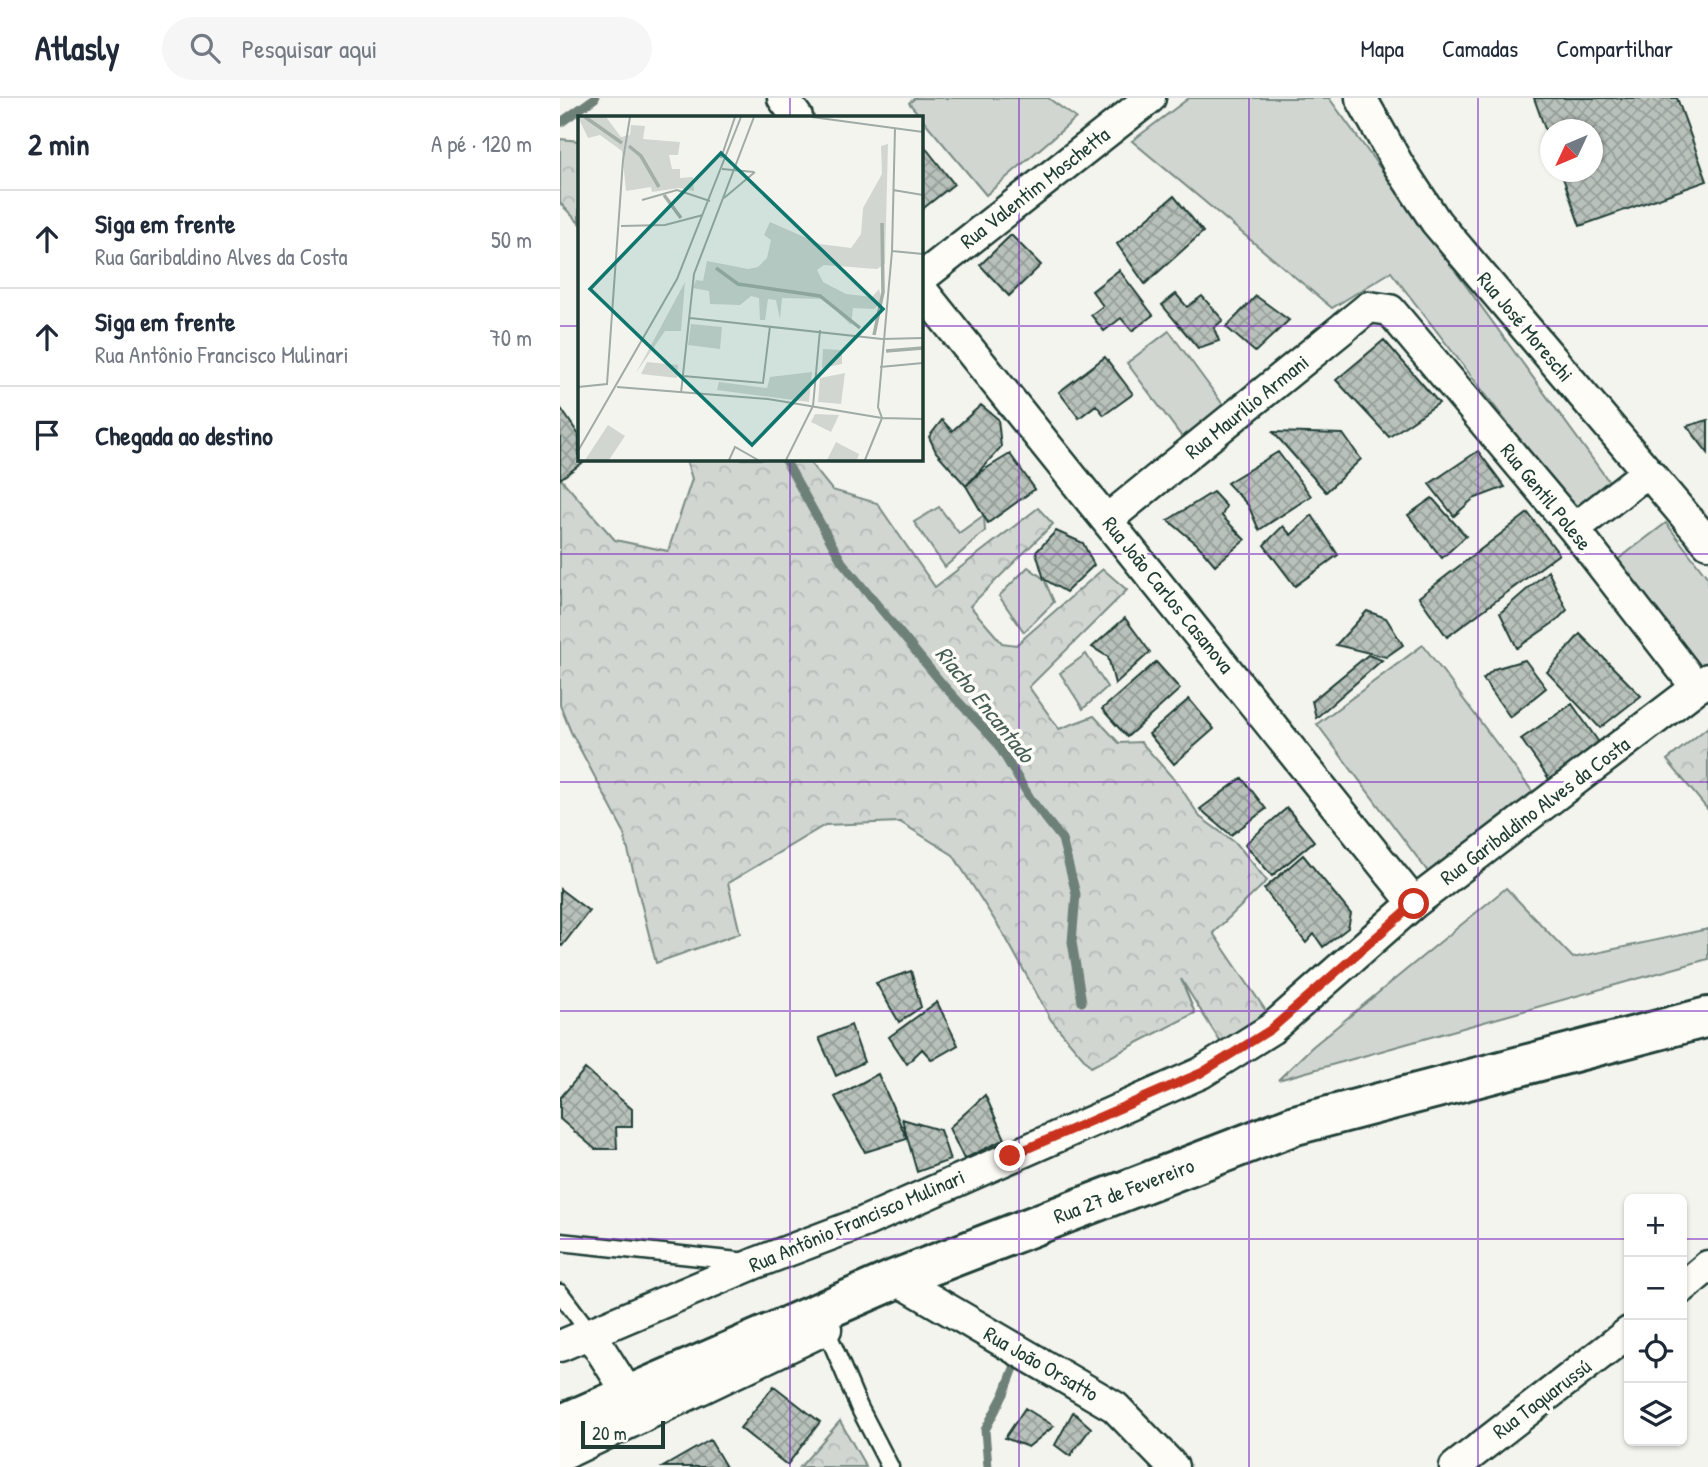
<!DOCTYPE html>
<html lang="pt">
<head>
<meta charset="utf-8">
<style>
	body { margin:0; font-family:"Patrick Hand",sans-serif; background:#f6f6f7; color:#1f2937 }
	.controls { position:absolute; right:21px; bottom:21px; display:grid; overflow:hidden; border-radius:10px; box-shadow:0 2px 5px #0004 }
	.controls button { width:63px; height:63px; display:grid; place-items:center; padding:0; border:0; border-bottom:2px solid #e0e1e3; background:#fff; color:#1f2937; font:35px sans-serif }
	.compass { position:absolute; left:980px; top:21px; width:63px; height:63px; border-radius:50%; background:#fff; box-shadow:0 2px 5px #0004; rotate:226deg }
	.scale { position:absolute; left:21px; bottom:18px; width:84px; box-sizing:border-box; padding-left:7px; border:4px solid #1f3d34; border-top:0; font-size:19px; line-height:24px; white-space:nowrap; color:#1f3d34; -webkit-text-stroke:5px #fdfcf7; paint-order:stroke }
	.stop { position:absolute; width:21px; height:21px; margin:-16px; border:5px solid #c8321e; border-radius:50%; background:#fff }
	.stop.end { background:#c8321e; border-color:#fff; box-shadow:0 2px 7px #0008 }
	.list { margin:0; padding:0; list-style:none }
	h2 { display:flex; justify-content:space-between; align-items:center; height:91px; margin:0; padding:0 28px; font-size:30px }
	h2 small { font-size:23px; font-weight:400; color:#747a83 }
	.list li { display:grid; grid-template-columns:46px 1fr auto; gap:21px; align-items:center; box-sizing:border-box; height:98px; padding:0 28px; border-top:2px solid #e0e1e3 }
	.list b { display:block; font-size:26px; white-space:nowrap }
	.list p { margin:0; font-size:23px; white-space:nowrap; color:#747a83 }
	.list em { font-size:23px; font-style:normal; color:#747a83 }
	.icon { flex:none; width:38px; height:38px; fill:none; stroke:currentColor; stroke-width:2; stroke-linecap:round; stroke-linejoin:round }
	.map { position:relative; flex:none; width:1148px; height:1369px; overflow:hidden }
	header { display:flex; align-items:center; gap:42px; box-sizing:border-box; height:98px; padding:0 35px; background:#fff; border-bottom:2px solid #e0e1e3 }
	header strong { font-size:33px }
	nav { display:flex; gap:38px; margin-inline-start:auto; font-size:24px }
	.search { width:490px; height:63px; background:#f6f6f7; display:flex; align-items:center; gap:18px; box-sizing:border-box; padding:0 24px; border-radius:38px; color:#747a83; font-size:26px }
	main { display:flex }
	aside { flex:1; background:#fff }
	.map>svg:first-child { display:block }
	.green { fill:#d1d6d1; stroke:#788a82; stroke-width:2 }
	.forest { fill:url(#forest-crowns); stroke:#788a82; stroke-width:2 }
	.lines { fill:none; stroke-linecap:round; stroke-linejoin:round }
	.stream { stroke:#6e8179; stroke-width:9 }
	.building { fill:url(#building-cross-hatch); stroke:#1f3d34; stroke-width:2 }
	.lane-casing { stroke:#1f3d34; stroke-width:21 }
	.street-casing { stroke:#1f3d34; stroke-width:35 }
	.secondary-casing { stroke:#1f3d34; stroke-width:44 }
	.lane { stroke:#fdfcf7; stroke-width:16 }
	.street { stroke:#fdfcf7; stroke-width:30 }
	.secondary { stroke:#fdfcf7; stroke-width:38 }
	.route { stroke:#c8321e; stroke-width:9 }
	.grid { fill:none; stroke:#7b2cbf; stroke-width:2; stroke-opacity:0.55 }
	.labels { text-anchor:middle; stroke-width:7; stroke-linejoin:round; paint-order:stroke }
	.street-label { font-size:21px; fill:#1f3d34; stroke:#fdfcf7 }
	.water-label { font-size:23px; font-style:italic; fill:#475f56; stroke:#fdfcf7 }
	.inset-river { fill:none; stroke:#a3aea7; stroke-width:3.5 }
	.inset-road { fill:none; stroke:#9faba4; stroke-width:2 }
	.view { fill:#0f766e; fill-opacity:0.15; stroke:#0f766e; stroke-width:3.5 }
	.inset-edge { fill:none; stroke:#1f3d34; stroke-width:3.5 }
</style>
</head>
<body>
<header>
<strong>Atlasly</strong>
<div class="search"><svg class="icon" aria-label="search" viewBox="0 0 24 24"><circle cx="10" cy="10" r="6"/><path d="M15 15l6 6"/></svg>Pesquisar aqui</div>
<nav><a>Mapa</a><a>Camadas</a><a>Compartilhar</a></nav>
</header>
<main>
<aside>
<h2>2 min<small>A pé · 120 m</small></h2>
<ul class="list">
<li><svg class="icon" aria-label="ahead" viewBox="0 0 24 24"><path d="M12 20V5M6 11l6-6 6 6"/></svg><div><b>Siga em frente</b><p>Rua Garibaldino Alves da Costa</p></div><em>50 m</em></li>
<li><svg class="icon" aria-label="ahead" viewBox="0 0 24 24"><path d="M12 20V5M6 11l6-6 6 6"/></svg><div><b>Siga em frente</b><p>Rua Antônio Francisco Mulinari</p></div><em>70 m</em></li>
<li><svg class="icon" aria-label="arrive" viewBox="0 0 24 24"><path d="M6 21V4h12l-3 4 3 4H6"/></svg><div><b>Chegada ao destino</b></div></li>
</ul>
</aside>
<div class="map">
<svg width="1148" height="1369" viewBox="0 0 1148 1369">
	<defs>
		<pattern id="forest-crowns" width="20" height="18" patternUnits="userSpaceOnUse" patternTransform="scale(1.75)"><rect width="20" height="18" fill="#d1d6d1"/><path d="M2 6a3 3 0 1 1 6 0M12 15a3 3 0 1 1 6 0" fill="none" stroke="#b3b9b4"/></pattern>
		<pattern id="building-cross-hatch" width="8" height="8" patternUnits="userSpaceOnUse" patternTransform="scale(1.75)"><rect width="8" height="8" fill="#b9c1bb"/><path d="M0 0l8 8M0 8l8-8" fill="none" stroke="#969e99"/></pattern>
	</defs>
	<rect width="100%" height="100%" fill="#f4f4ef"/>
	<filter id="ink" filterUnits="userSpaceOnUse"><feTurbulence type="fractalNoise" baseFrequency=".0143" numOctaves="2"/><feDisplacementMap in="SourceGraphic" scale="14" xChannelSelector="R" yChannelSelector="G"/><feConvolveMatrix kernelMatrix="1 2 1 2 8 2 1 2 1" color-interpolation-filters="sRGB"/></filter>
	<g filter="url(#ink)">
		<!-- green -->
		<path class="green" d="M355,0H488L516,20L426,97L349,5Z
			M629,0H769L1050,385L1013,410L831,174L772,210L572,43Z
			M609,233L664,308L622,339L567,265Z
			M379,409L399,435L424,417L425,433L385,469L354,424Z
			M1106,425L1148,480V575L1144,578L1056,463Z
			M468,469L484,481L494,504L464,534L439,498Z
			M863,547L978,701L872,779L757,626Z
			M526,556L547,589L523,611L500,575Z
			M946,790L1013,860L1148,831V861L718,982L752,949Z"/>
		<!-- forest -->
		<path class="forest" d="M0,41L19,43V125L0,105Z
			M126,361H247L272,392L317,405L375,489L478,410L493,426L410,508L442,545L456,547L543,471L567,492L469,589L499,631L534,618L559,645L581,644L619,687L640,719L677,746L707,783L653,835L710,919L661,945L621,881L635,915L531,969L491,922L446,840L393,757L340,724L265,727L168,785L180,835L96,865L63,732L11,634L0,607V380L55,442L108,453L132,381Z
			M1148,629V712L1107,662Z
			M280,1323L306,1369H240Z"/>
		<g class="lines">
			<!-- stream -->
			<path class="stream" d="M0,25L35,0
				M224,360L282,464L384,588L436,644L472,703L502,741L516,796L512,844L522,904
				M428,1369L425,1332L444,1296L454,1270"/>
		</g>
		<!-- building -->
		<path class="building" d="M974,0H1117L1147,83L1020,128L1001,74H1032V32H990V45Z
			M361,44L394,86L360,113V45Z
			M614,98L643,134L585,186L557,146Z
			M451,137L481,167L449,198L420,167Z
			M559,172L593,217L572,233L561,220L544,233L531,217L543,208L532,193Z
			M616,196L627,209L642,198L663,222L654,230L659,243L638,250L602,207Z
			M696,198L729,222L695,254L666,229Z
			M824,242L879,305L829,339L776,282Z
			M545,259L573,296L544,317L536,307L519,320L499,294Z
			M421,307L438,321L441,349L406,388L376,354L369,339L382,322L392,333Z
			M0,309L19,337V360H29L0,381Z
			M1148,322V355L1127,328Z
			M713,334L783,336L801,361L766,394Z
			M918,353L945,389L913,401L894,418L869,386Z
			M718,354L751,398L699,432L688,407L667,385Z
			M450,356L475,391L428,425L406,388L422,373Z
			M653,394L666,408L662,418L685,442L655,467L637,446L608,422Z
			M872,400L906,438L882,460L848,417Z
			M968,415L999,456L887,539L859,499Z
			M752,417L778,457L735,488L704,447L723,428L731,437Z
			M496,433L523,445L534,467L506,494L484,481L476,454Z
			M988,473L1007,512L996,523L957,550L940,515Z
			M807,513L826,520L843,547L826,559L776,547Z
			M565,520L590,554L555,586L548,559L532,549Z
			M1020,536L1081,598L1040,630L987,574Z
			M808,557L822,562L756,620L752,603Z
			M965,562L986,590L950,619L923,581L934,571Z
			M596,564L620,591L567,639L542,611Z
			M629,601L654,631L614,666L589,636Z
			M1012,606L1047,656L996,691L961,641Z
			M682,680L706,711L671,737L640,711Z
			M727,710L754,743L712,778L685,746Z
			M743,757L791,816L788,830L763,849L754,836L746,845L704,791Z
			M0,791L29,813L2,848L0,846Z
			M351,873L361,909L339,924L316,885Z
			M377,904L398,947L372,962L362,951L347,966L329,939Z
			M291,927L304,964L276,978L259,940Z
			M25,971L72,1011V1029H56L57,1051H35L0,1021V1000Z
			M318,976L347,1041L305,1054L275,999Z
			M425,997L445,1041L404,1061L389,1030Z
			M342,1021L380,1032L390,1062L357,1074Z
			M214,1288L260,1324L227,1367L180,1330Z
			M465,1310L494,1328L468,1349L445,1340Z
			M513,1314L531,1330L510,1358L495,1347Z
			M150,1342L166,1369H103Z"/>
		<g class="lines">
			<defs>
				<path id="lane" d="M0,1144L187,1164
					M0,1195L30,1235
					M266,1231L299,1309L330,1369"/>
				<path id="street" d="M223,0L237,19
					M801,0L839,68L876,124L1148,445
					M360,181L590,0
					M360,190L854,805
					M548,421L809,209L830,212L1014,431L1137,590
					M1014,431L1087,374
					M336,1181L555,1309L613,1369
					M1122,1190L1148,1168
					M30,1235L69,1297
					M0,1248L196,1165L304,1124L641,975L711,931L854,805L1148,581
					M0,1358L266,1231L258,1220
					M895,1369L1069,1234"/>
				<path id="secondary" d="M0,1327L336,1181L735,1027L1148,919"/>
			</defs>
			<!-- lane casing -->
			<use href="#lane" class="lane-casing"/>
			<!-- street casing -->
			<use href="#street" class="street-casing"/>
			<!-- secondary casing -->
			<use href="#secondary" class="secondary-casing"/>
			<!-- lane -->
			<use href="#lane" class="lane"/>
			<!-- street -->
			<use href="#street" class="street"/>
			<!-- secondary -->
			<use href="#secondary" class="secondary"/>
		</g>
	</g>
	<g class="lines" filter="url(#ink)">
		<!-- route -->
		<path class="route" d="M450,1058L641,975L710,932L854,806"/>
	</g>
	<!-- grid -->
	<path class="grid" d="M230,0V19M459,0V1369M689,0V1369M918,0V1369M0,228H19M360,228H1148M230,360V1369M0,456H1148M0,684H1148M0,913H1148M0,1141H1069M1122,1141H1148"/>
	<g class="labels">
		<!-- street labels -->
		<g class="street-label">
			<text transform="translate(475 90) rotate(-38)" y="7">Rua Valentim Moschetta</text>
			<text transform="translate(965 229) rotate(50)" y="7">Rua José Moreschi</text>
			<text transform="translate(687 309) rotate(-39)" y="7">Rua Maurílio Armani</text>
			<text transform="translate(986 399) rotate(51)" y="7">Rua Gentil Polese</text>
			<text transform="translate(608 497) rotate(51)" y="7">Rua João Carlos Casanova</text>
			<text transform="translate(975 713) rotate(-37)" y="7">Rua Garibaldino Alves da Costa</text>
			<text transform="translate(564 1093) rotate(-21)" y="7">Rua 27 de Fevereiro</text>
			<text transform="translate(297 1123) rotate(-23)" y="7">Rua Antônio Francisco Mulinari</text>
			<text transform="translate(481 1266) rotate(30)" y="7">Rua João Orsatto</text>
			<text transform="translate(982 1301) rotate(-37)" y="7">Rua Taquarussú</text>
		</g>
		<!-- water labels -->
		<g class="water-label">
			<text transform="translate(425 606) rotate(51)" y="8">Riacho Encantado</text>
		</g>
	</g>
	<!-- overview -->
	<g transform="translate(18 18)">
		<rect width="345" height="345" fill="#f4f4ef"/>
		<path d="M107,166L103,215H87L58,257ZM113,208L144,211L142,233L110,229ZM245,233L264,234V248L244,252ZM234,256L231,286L139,274L141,266L189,272L192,261ZM267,257L263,288L240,286L242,262ZM237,298L261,299L253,316L233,306ZM30,309L47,320L31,344H7ZM258,326L281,338L279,344H249Z" fill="#d1d6d1"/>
		<path d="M0,1H28L43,21L52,19L53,9L67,10L65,23L102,26L100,39H91L94,53H102V62L115,61L116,75L101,72L74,76L73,71L48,75L44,35L22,19L10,22ZM310,28L307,148L299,153L246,149L239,154L245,166L268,178L294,181L301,173L304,186L296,193L275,192L273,209L246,183L204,182L202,203L198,184L190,183L187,204H182L181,182L173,180L162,189L132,188L131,175L115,172L118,164L125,165L129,145L170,153L180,151L189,142L193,124L186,119L192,106L242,128L273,132L283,118L285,92L304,58L303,30ZM69,246L100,249L99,262L63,258Z" fill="#d1d6d1"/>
		<path class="inset-river" d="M7,1L44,27M51,30L63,40L81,71M86,79L103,102M138,152L160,168L242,180L282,212M296,219L305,176L304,107M308,235L345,232"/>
		<path class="inset-road" d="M234,1L345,16M143,42L157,1M144,53L176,56M315,74L345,79M146,82L177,56M64,84L99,74L132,85M43,110L87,109L125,99M314,135L345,138M112,202L304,223L345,222M302,251L345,247M105,260L185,267L192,210M0,271L29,268L45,44L52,1M39,271L190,283L304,302L345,303M103,277L116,158L176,1M304,302L300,291L314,135L317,12M0,335L99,163L163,1M151,344L157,331L180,344M208,344L235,290L242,214M287,344L304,302"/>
		<path class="view" d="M143,37L305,193L174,329L12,173Z"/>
		<rect width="345" height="345" class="inset-edge"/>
	</g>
</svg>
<div class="controls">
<button>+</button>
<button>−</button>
<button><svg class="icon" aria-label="locate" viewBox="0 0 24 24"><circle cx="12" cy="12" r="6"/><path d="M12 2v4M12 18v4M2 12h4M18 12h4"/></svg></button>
<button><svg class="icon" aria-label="layers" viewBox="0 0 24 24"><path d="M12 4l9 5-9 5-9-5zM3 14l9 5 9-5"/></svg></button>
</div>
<svg class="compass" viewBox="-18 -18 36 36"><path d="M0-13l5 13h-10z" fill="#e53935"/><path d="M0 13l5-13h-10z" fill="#747a83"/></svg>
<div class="scale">20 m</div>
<div class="stop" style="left:854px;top:806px"></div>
<div class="stop end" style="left:450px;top:1058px"></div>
</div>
</main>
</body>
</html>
